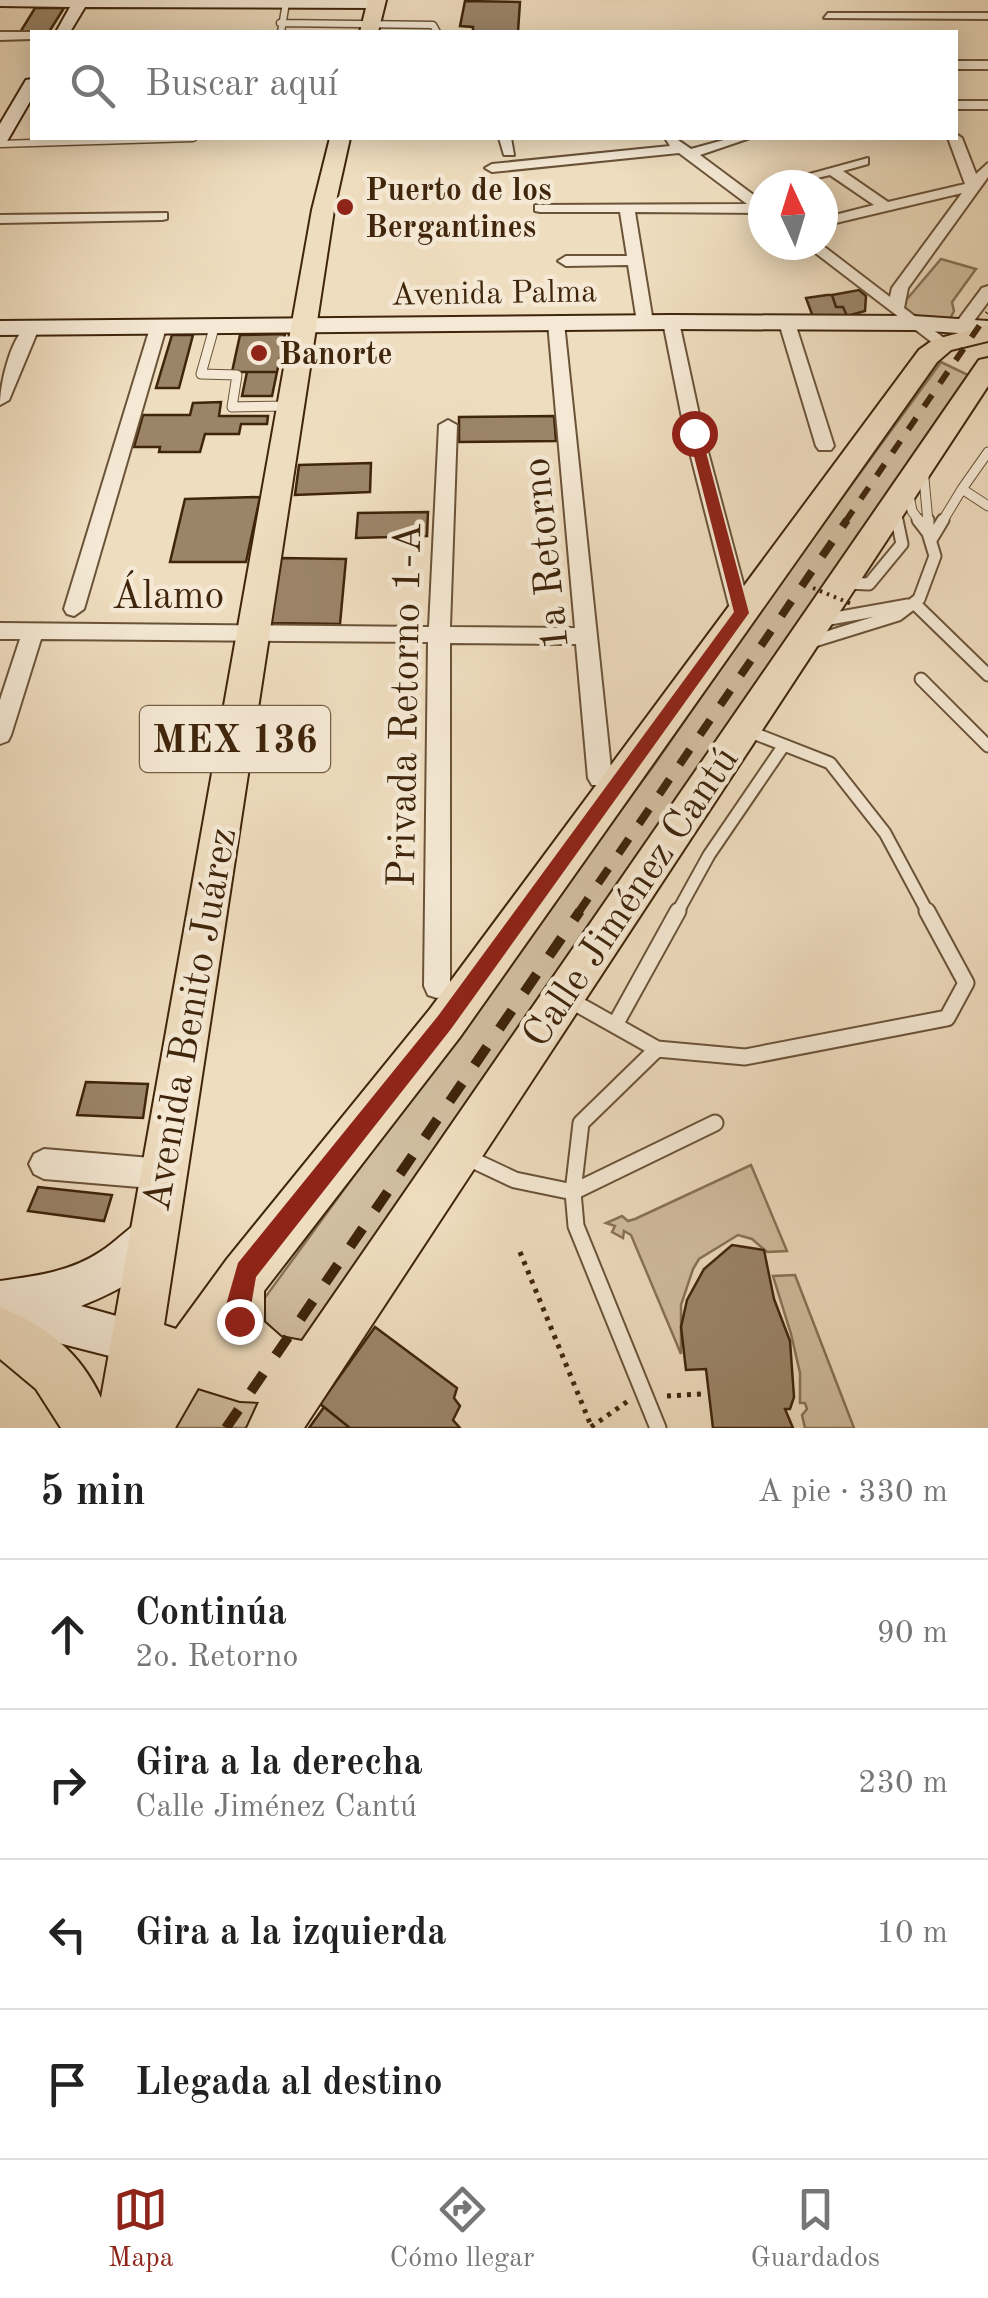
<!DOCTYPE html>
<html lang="es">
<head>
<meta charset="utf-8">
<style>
	body { margin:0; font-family:"Old Standard TT",serif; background:#f6f6f6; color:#222 }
	.compass { position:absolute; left:748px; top:170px; width:90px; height:90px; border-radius:50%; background:#fff; box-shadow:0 5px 25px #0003; rotate:356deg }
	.stop { position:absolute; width:30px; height:30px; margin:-22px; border:8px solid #8f2418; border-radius:50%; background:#fff }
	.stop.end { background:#8f2418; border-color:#fff; box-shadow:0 2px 10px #0008 }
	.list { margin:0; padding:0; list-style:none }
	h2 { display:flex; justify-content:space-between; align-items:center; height:130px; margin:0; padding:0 40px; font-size:42px }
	h2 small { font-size:32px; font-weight:400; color:#767676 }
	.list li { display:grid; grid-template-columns:65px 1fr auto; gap:30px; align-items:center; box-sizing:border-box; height:150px; padding:0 40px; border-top:2px solid #e0e0e0 }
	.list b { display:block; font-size:38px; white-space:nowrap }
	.list p { margin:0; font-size:32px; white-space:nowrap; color:#767676 }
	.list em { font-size:32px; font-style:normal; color:#767676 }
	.icon { flex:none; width:55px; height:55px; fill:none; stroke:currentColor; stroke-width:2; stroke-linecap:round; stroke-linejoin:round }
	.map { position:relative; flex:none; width:988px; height:1428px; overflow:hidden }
	.search { position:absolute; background:#fff; box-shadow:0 5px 25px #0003; left:30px; right:30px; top:30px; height:110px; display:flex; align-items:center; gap:25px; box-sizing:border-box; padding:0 35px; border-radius:0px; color:#767676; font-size:38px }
	.sheet { height:730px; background:#fff }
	nav { display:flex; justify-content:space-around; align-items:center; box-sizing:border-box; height:140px; border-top:2px solid #e0e0e0; background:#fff; font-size:28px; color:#767676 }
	nav a { display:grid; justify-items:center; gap:5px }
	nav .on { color:#8f2418 }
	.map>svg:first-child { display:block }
	.green { fill:#d1bea0; stroke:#887256; stroke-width:2.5 }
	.building { fill:#9b8569; stroke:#3f250b; stroke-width:2.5 }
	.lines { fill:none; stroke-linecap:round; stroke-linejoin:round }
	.lane-far3-casing { stroke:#6b5338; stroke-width:9 }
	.lane-far2-casing { stroke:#6b5338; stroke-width:11 }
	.lane-far1-casing { stroke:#6b5338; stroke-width:15 }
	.lane-casing { stroke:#6b5338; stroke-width:19 }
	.street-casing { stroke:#6b5338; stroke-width:4 }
	.secondary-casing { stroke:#3f250b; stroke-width:4 }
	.primary-casing { stroke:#3f250b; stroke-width:4 }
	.path { stroke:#3f250b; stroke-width:5; stroke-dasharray:4 6; stroke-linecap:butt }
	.lane-far3 { stroke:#f5e9d5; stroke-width:6 }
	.lane-far2 { stroke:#f5e9d5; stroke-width:9 }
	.lane-far1 { stroke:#f5e9d5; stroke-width:11 }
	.lane { stroke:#f5e9d5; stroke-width:15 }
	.street { fill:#f5e9d5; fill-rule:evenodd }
	.secondary { fill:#f5e9d5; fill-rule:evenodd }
	.primary { fill:#efddbf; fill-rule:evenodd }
	.rail-far2 { stroke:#3f250b; stroke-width:6; stroke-dasharray:14 14; stroke-linecap:butt }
	.rail-far1 { stroke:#3f250b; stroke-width:8; stroke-dasharray:18 18; stroke-linecap:butt }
	.rail { stroke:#3f250b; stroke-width:10; stroke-dasharray:22 22; stroke-linecap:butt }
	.path-bridge { stroke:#3f250b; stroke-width:4; stroke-dasharray:2.5 5; stroke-linecap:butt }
	.route { fill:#8f2418 }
	.poi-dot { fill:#8f2418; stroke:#f5e9d5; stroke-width:4 }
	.labels { text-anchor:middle; stroke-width:9; stroke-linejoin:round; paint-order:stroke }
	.far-poi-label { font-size:32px; font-weight:bold; fill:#3f250b; stroke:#f5e9d5; text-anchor:start }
	.far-street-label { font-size:32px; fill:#3f250b; stroke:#f5e9d5 }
	.shield { fill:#f5e9d5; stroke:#766048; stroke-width:2.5 }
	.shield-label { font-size:38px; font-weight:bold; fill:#3f250b }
	.street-label { font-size:40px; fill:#3f250b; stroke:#f5e9d5 }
</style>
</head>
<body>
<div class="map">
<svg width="988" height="1428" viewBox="0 0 988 1428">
	<rect width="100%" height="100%" fill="#efddbf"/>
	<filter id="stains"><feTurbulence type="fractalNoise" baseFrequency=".002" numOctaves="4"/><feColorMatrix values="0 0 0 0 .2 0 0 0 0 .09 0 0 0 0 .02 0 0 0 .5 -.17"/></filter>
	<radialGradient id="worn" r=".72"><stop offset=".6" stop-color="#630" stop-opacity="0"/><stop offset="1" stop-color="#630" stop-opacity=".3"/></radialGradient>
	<!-- green -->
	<path class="green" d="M941,259L976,269L952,302L954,311L950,319H918L902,305Z
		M941,362L968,375L829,577L263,1428H176L188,1403L654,765L777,587Z
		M751,1165L787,1251L767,1252L752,1239L738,1235L699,1259L693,1269L681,1305V1354L631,1235L624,1231L623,1238L612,1232L615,1226L606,1223L622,1216L628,1221L635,1219Z
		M795,1275L854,1428H805L802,1415L807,1409L805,1403H800V1373L791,1334L773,1276Z"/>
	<!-- building -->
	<path class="building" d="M465,1L520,2L518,32H460H473V27L460,26Z
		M35,8H64L49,32L19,34Z
		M859,290L866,296L865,311L847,316L843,307H836L832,295Z
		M827,295H832L836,307H843L847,316L813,317L806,298Z
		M285,334L277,372H232L240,335Z
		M172,335H193L179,388H156Z
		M247,372H277L272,396H242Z
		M221,402L219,416H268L267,424H241L239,434H205L200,452H159L160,447H134L143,415H190L193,403Z
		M554,416L556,441L459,442V417Z
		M371,463L370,492L295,495L299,465Z
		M260,497L246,562H170L185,499Z
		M428,512L427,536L356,538L358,513Z
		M281,558L346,559L340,624L270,623Z
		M86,1082L148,1084L143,1118L77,1115Z
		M38,1187L112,1195L104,1221L28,1211Z
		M732,1245L764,1250L774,1299L790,1341L794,1397L790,1409H785L793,1428H713L706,1369L686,1370L681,1327L687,1300L704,1269Z
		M375,1327L457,1388L454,1398L460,1406L453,1420L460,1428H350L320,1404Z
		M324,1407L350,1428H309Z"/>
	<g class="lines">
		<defs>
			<path id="lane-far3" d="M280,23L433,25L437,32
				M281,32L286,3
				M0,144L193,138"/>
			<path id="lane-far2" d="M214,328L201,374L237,375L232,407L290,406
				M923,468L928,522
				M962,489L988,452
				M908,490L912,511L920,522
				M894,508L897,522
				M942,522L962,489L988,506"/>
			<path id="lane-far1" d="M928,520V533
				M931,540L943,520
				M846,583L869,584L902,544L897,520
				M914,603L988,675
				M824,620L908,605
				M811,642L898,615L919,599L935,556L928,533L918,520
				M921,679L988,746
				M748,731L830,763L885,833L928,913
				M677,913L709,855L784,745"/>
			<path id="lane" d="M570,1000L657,1049L745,1057L947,1018L966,983L927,911
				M615,1025L678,911
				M657,1049L581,1123L573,1192L576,1226L658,1428
				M466,1157L515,1180L573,1192L715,1123"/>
			<path id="street" d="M828,13H988V19L824,18Z
				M0,32H32V39L0,40Z
				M956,61H988V69H956Z
				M956,101H988V109H956Z
				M956,134L962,138L976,174L988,163V177L908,288L904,308L948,341L950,345L942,350L805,245H822L890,297L892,288L962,193L823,226V218L874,205L830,175L813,179L806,175L868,158V164L843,171L888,202L965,184L948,138H956Z
				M499,138H511L514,155H504Z
				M665,138H675L691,149L731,138H750L700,155L763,202V213L635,212L653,322L645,327L637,322L628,265L566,266L558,261L566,256H627L620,212H540L535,211V205L747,204L679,153L492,172L485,168L492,164L670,146Z
				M167,213V219L162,220L0,223V215Z
				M988,286V302L968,329H956V323L982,288Z
				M671,317L679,322L703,433L751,613L741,620L731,613L685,433L663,322Z
				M556,318L564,323L612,778L608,785H592L588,778L576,644L450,643V986L446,995L437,998L428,995L424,986L428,642L41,639L11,735L8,741L0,744V700L20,639H0V623L429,627L439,425L448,420L457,425L450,627L575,628L548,323Z
				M787,318L795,323L834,446L831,450H819L816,446L779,323Z
				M31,323L39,328L9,400L0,405C0,384 11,333 31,323Z
				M158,323L166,328L84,609L74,616L67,614L64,609L150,328Z
				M44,1149L163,1159L174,1163L178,1174L174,1185L163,1189L44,1179L34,1174L29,1164L34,1154Z"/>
			<path id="secondary" d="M0,0H379L384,4L377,8L85,7L70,32H56L70,7L0,6Z
				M32,79V98L6,143L0,144V124L26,80Z
				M671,315L914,316L988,321V335L914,330L671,329L0,335V321Z
				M152,1214L167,1220L173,1235C157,1272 116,1292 81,1306L152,1326L159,1341L152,1356L137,1363L39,1338L0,1334V1281C35,1276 70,1272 100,1252C119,1240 132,1223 152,1214Z"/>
			<path id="primary" d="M368,0H386L378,32H360Z
				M330,138H350L334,210L164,1325L176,1329L227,1259L430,1009L919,350L933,340L988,325V341L951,350L937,362L460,1037L264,1291V1322L281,1337L302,1341L979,360L988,358V386L304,1428H247L259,1402L240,1401L198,1388L175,1428H61L36,1389L0,1359V1307C46,1326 80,1352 101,1398L312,210Z"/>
		</defs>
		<!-- lane-far3 casing -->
		<use href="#lane-far3" class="lane-far3-casing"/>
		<!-- lane-far2 casing -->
		<use href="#lane-far2" class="lane-far2-casing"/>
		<!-- lane-far1 casing -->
		<use href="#lane-far1" class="lane-far1-casing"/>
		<!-- lane casing -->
		<use href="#lane" class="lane-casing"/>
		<!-- street casing -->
		<use href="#street" class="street-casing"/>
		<!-- secondary casing -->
		<use href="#secondary" class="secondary-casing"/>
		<!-- primary casing -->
		<use href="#primary" class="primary-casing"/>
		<!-- path -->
		<path class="path" d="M520,1252L592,1428
			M667,1396L701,1394
			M591,1427L628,1401"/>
		<!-- lane-far3 -->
		<use href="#lane-far3" class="lane-far3"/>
		<!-- lane-far2 -->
		<use href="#lane-far2" class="lane-far2"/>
		<!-- lane-far1 -->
		<use href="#lane-far1" class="lane-far1"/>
		<!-- lane -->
		<use href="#lane" class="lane"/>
		<!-- street -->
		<use href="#street" class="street"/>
		<!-- secondary -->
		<use href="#secondary" class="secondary"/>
		<!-- primary -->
		<use href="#primary" class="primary"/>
		<!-- rail-far2 -->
		<path class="rail-far2" d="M845,522L988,313"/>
		<!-- rail-far1 -->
		<path class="rail-far1" d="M578,913L847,520"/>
		<!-- rail -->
		<path class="rail" d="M226,1428L580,911"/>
		<!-- path-bridge -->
		<path class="path-bridge" d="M813,588L854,605"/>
	</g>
	<!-- route -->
	<path class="route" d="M694,429L701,433L749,613L451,1029L256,1277L247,1329L239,1333L231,1329L226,1305L238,1263L438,1016L734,612L688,433Z"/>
	<!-- markers -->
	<g class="poi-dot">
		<circle cx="345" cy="207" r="10"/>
		<circle cx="259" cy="353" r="10"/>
	</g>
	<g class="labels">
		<!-- far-poi labels -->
		<g class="far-poi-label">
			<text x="365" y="200">Puerto de los<tspan x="365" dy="37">Bergantines</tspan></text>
			<text x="279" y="364">Banorte</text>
		</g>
		<!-- far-street labels -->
		<g class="far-street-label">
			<text transform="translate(494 292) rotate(-1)" y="11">Avenida Palma</text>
		</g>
		<!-- shield labels -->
		<rect class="shield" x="140" y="706" width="190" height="66" rx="8"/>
		<g class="shield-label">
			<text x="235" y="752">MEX 136</text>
		</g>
		<!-- street labels -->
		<g class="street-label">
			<text transform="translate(544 554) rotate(-96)" y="14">1a Retorno</text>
			<text x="168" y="608">Álamo</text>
			<text transform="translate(403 705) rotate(-89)" y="14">Privada Retorno 1-A</text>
			<text transform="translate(629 896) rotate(-56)" y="14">Calle Jiménez Cantú</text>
			<text transform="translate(188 1019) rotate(-80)" y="14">Avenida Benito Juárez</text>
		</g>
	</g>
	<rect width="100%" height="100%" filter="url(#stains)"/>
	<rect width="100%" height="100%" fill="url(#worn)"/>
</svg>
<svg class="compass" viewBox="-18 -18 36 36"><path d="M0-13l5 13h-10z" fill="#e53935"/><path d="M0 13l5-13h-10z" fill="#767676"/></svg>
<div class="stop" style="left:694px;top:433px"></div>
<div class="stop end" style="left:239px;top:1321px"></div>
<div class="search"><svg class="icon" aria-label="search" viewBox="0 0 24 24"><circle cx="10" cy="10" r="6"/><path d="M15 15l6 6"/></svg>Buscar aquí</div>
</div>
<section class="sheet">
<h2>5 min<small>A pie · 330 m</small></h2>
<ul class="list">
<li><svg class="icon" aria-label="ahead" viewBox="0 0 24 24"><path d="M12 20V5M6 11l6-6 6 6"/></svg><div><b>Continúa</b><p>2o. Retorno</p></div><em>90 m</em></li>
<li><svg class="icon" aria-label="right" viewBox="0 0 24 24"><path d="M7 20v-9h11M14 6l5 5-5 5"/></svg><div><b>Gira a la derecha</b><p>Calle Jiménez Cantú</p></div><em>230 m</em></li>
<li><svg class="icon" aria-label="left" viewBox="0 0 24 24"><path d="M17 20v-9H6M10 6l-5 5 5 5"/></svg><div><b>Gira a la izquierda</b></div><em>10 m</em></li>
<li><svg class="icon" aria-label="arrive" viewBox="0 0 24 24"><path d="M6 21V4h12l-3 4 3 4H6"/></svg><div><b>Llegada al destino</b></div></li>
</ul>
</section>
<nav>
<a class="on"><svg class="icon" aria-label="map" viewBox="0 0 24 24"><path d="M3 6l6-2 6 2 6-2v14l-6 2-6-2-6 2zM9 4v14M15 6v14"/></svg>Mapa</a>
<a><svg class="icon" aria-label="directions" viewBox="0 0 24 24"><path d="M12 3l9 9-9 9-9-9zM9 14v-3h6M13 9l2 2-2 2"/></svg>Cómo llegar</a>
<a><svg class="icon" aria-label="saved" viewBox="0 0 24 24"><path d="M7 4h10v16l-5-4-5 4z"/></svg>Guardados</a>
</nav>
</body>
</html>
